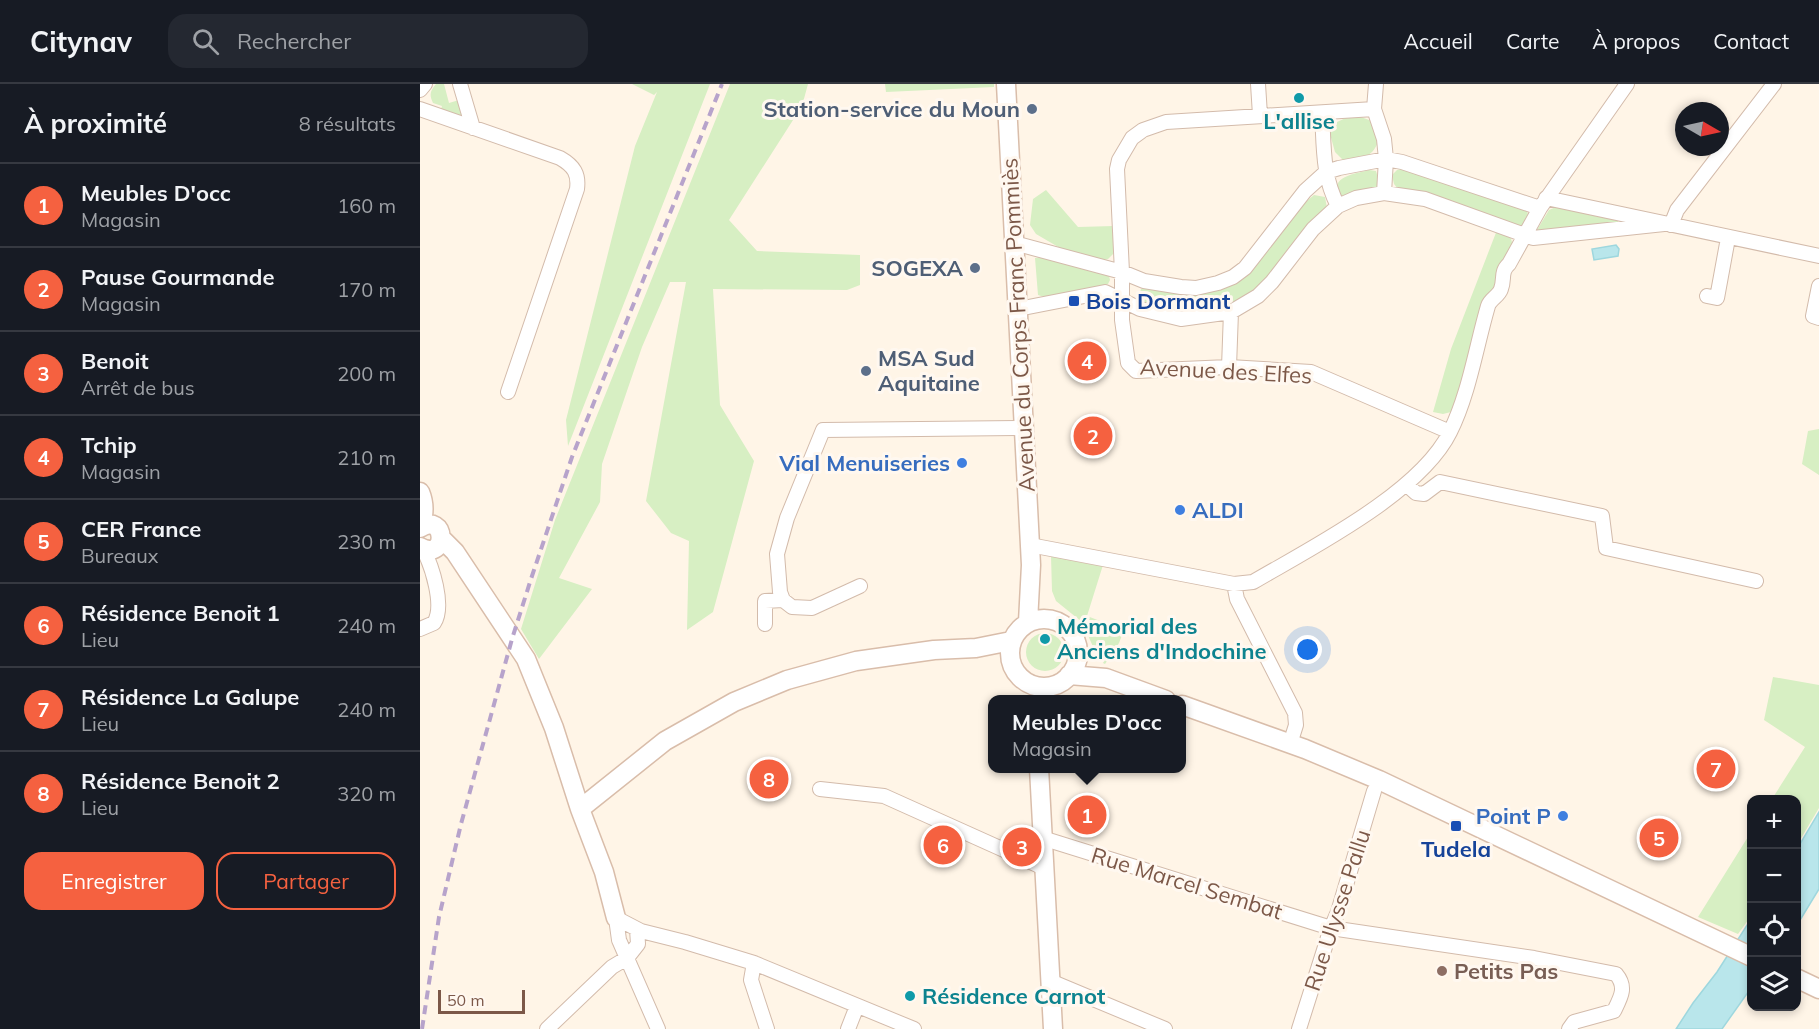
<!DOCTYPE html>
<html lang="fr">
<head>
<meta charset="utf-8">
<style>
	body { margin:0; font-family:Mulish,sans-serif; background:#242831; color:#f1f3f6 }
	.controls { position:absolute; right:18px; bottom:18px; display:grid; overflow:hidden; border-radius:12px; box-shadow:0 3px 9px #0003 }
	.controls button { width:54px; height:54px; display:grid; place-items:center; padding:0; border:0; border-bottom:2px solid #363941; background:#171b24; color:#f1f3f6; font:30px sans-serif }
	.compass { position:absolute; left:1255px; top:18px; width:54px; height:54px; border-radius:50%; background:#171b24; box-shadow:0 3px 9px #0003; rotate:99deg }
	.scale { position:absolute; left:18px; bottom:15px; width:87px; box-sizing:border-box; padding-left:6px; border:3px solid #7c5848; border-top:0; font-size:16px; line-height:21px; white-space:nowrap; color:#7c5848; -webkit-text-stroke:4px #fff8f0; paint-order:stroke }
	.you { position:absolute; left:888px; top:566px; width:21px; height:21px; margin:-15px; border:4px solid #fff; border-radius:50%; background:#1a73e8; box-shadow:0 0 0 9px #1a73e833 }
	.badge { display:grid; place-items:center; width:39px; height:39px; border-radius:50%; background:#f56140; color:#fff; font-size:20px; font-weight:700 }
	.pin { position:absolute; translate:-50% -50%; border:3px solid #fff; box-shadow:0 2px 6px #0006 }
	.popup { position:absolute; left:568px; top:611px; width:198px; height:78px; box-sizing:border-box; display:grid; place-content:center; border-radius:12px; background:#171b24; filter:drop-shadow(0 2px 4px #0005); font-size:20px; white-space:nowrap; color:#9ea1a6 }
	.popup b { font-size:22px; color:#f1f3f6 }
	.popup::after { content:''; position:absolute; left:50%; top:100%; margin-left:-12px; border:12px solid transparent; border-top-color:#171b24 }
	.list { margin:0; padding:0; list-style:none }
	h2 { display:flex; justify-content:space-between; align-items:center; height:78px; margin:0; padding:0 24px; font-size:26px }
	h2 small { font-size:20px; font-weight:400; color:#9ea1a6 }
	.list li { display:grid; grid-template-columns:39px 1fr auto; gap:18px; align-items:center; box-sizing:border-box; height:84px; padding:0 24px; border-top:2px solid #363941 }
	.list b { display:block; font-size:22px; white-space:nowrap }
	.list p { margin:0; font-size:20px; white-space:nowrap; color:#9ea1a6 }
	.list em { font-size:20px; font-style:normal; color:#9ea1a6 }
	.actions { display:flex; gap:12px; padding:18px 24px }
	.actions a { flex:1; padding:14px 0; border:2px solid #f56140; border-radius:18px; text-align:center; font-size:21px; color:#f56140 }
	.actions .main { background:#f56140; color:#fff }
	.icon { flex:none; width:33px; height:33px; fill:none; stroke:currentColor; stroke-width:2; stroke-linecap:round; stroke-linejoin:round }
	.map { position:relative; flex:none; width:1399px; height:945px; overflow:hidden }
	header { display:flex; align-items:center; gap:36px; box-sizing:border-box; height:84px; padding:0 30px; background:#171b24; border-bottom:2px solid #363941 }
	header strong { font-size:28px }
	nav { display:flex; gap:33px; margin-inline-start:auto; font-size:21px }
	.search { width:420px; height:54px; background:#242831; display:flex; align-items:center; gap:15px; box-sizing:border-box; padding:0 21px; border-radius:18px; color:#9ea1a6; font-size:22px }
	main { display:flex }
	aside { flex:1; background:#171b24 }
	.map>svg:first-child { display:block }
	.green { fill:#d7efc3 }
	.water { fill:#b9e6eb; stroke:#9ed7de; stroke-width:1.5 }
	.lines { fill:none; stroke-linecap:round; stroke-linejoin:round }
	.street-casing { stroke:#d3bbab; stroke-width:16 }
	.secondary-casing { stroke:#d9bdaa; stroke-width:21 }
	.street { stroke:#fff; stroke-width:14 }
	.secondary { stroke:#fff; stroke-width:18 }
	.rail { stroke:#b7a3cb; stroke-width:4; stroke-dasharray:9 6; stroke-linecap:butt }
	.culture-dot { fill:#0f9aa8; stroke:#fff8f0; stroke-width:2 }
	.service-dot { fill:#5c6f8a; stroke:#fff8f0; stroke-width:2 }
	.transit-dot { fill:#1a4fb4; stroke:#fff8f0; stroke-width:2 }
	.shop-dot { fill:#3f7fe0; stroke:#fff8f0; stroke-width:2 }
	.education-dot { fill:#8d6e63; stroke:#fff8f0; stroke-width:2 }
	.labels { text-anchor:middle; stroke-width:6; stroke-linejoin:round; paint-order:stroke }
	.service-label { font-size:22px; font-weight:bold; fill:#4e5e75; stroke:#fff8f0; text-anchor:end }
	.culture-label { font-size:22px; font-weight:bold; fill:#0d838f; stroke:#fff8f0; text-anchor:start }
	.transit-label { font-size:22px; font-weight:bold; fill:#164399; stroke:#fff8f0; text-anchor:start }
	.street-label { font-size:22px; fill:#7c5848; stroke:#fff8f0 }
	.shop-label { font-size:22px; font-weight:bold; fill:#366cbe; stroke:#fff8f0; text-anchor:end }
	.education-label { font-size:22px; font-weight:bold; fill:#785e54; stroke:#fff8f0; text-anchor:start }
</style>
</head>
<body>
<header>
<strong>Citynav</strong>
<div class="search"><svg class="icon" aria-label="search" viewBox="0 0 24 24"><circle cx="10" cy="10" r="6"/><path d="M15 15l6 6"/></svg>Rechercher</div>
<nav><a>Accueil</a><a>Carte</a><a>À propos</a><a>Contact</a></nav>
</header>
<main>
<aside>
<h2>À proximité<small>8 résultats</small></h2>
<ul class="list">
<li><span class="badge">1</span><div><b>Meubles D'occ</b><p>Magasin</p></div><em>160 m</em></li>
<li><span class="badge">2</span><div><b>Pause Gourmande</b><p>Magasin</p></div><em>170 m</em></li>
<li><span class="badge">3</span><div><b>Benoit</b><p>Arrêt de bus</p></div><em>200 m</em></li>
<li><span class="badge">4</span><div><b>Tchip</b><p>Magasin</p></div><em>210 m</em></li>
<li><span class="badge">5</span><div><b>CER France</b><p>Bureaux</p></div><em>230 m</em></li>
<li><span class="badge">6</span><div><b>Résidence Benoit 1</b><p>Lieu</p></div><em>240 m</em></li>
<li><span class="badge">7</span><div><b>Résidence La Galupe</b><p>Lieu</p></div><em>240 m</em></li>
<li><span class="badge">8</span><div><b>Résidence Benoit 2</b><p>Lieu</p></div><em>320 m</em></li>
</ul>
<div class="actions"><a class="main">Enregistrer</a><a>Partager</a></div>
</aside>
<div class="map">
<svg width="1399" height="945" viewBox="0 0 1399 945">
	<rect width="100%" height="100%" fill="#fff5e7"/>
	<!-- green -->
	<path class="green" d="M16,0H24L29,19L39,16L42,32L37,33L30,31L31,28L21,25L22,22L13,19C9,11 10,7 16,0Z
		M212,0H290L148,362L146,336L215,62L237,8L234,11Z
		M310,0H388L382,22L309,136L337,167L440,171V201L427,206L293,205L300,321L334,377L293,528L267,546L269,457L251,449L226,417L266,198H250L222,263L182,380L180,418L139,494L172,505L119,575L101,545L135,436Z
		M465,0H574V3L466,8Z
		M930,32H938L952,37L958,58C952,74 941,75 925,78L915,68L910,50L917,38Z
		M982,85L1095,121L1107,127L1109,134L1104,142L1098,143L978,105L974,100L972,91L977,86Z
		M949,86L956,87L958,94L957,103L929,113L921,112C907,93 935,90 949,86Z
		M626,106L658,143L694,142V169L688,175L678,177L640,164L616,150L610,141L613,115Z
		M894,111L905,113L907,124C865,175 838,227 765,228C752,229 737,224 724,222L718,214L721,205L725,202L804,203L876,126Z
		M1136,123L1198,137L1197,142L1117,150V146L1129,126Z
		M1077,146C1087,150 1093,151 1092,163L1060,234L1035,322L1031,328L1023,330L1013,328L1031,265Z
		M625,173L685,189L689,192L690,196L688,200L682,202C663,206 636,218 618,211L615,174Z
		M1399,345V391L1382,380L1388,347Z
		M631,472L683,481L667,532L704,546L699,559L685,580L683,579L685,575L675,567L662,538L636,517L632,507Z
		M606 568a19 19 0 1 1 38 0a19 19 0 1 1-38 0Z
		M1353,593L1399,601V724L1377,761L1376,716L1352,715L1385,663L1344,636Z
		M1331,748V832L1318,850L1278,833Z"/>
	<!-- water -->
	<path class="water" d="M1196,161L1199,165L1198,172L1174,176L1172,165Z
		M1399,728V805L1377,841V765Z
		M1331,835V904L1302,945H1256L1273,919L1297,888Z"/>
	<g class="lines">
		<defs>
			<path id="street" d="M40,0L53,44
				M838,0L840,31
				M956,0L954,25L964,55L966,75L964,109
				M0,6L5,0
				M0,25L140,74C154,82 159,90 157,105L88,308
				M954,25L746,38L723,46L712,54L699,76L697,85L702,188V236L708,279L716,287L809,283L891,288L1030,348
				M902,29C904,61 902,92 918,122
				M1126,114L1399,172
				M1251,141L1257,126L1354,0
				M594,159L702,188L724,197L761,203L776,204L798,199L813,193L825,184L885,107L906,88L919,84L966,75L982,78L1120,124
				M1399,202L1393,232L1399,234
				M1287,212L1297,214L1308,154
				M598,225L685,208L720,225L761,235L811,228L838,212L852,198L893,145L918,122L936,114L964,109L1005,115L1113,154L1244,140
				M809,283L811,228
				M987,401L996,409L1004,410L1020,398L1182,432L1186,464L1336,497
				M610,461L814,500L833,498C891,464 1000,409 1030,348C1049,310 1056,263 1068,222C1070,215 1079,212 1081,205C1085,195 1080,188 1089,180L1120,124L1207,0
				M814,500L817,515L875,629L876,641L870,660
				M440,502L392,524L372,523L363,516L360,508L357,470L367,434L403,346L604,344
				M345,540V517L363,516
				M0,545L14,539C25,522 12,482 3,465
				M400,705L464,712L624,784
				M622,754L911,844L1114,874L1196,890C1207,903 1201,913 1194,927L1154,938L1149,945
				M196,834L221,847L265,858L334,879L494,945
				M196,834L199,856L238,945
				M334,879L331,896L347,945
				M630,897L745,945
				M127,945L192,883L207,874L218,860L217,845
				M428,945L437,922
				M879,945L911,844L918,828L954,707"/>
			<path id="secondary" d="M586,0L611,481L608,538
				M0,408C5,420 4,430 1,442
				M0,444C26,427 29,478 0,463
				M21,454L35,468L106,575L134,644L160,725L184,788L196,834
				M590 569a34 34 0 1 1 68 0a34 34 0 1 1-68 0Z
				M649,591L686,594L746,616
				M762,621L885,665L959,696L1332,873
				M619,684L633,945
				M160,725L245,657L314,618L367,596L436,577L514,566L556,564L591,557
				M1376,894L1399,905"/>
		</defs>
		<!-- street casing -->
		<use href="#street" class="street-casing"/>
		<!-- secondary casing -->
		<use href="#secondary" class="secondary-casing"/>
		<!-- street -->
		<use href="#street" class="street"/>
		<!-- secondary -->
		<use href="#secondary" class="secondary"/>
		<!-- rail -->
		<path class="rail" d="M2,945L19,833L41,740L92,555L111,495L152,373L302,0"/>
	</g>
	<!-- markers -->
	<g class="culture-dot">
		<circle cx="879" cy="14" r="6"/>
		<circle cx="625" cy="555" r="6"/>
		<circle cx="490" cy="912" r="6"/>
	</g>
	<g class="service-dot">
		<circle cx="612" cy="25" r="6"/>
		<circle cx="555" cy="184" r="6"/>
		<circle cx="446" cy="287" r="6"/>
	</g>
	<g class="transit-dot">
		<rect x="648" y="211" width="12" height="12" rx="3"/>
		<rect x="1030" y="736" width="12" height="12" rx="3"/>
	</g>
	<g class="shop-dot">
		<circle cx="542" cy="379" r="6"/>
		<circle cx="760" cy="426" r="6"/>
		<circle cx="1143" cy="732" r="6"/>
	</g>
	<circle class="education-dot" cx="1022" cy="887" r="6"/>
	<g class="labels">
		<!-- service labels -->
		<g class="service-label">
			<text x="600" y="33">Station-service du Moun</text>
			<text x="543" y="192">SOGEXA</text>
			<text x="458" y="282" text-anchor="start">MSA Sud<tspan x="458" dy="25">Aquitaine</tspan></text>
		</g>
		<!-- culture labels -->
		<g class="culture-label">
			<text x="879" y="45" text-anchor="middle">L'allise</text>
			<text x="637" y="550">Mémorial des<tspan x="637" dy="25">Anciens d'Indochine</tspan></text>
			<text x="502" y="920">Résidence Carnot</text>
		</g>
		<!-- transit labels -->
		<g class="transit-label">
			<text x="666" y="225">Bois Dormant</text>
			<text x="1036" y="773" text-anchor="middle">Tudela</text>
		</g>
		<!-- street labels -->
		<g class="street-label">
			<text transform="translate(598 241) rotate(-93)" y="8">Avenue du Corps Franc Pommiès</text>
			<text transform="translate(806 287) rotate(3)" y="8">Avenue des Elfes</text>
			<text transform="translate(767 799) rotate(17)" y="8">Rue Marcel Sembat</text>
			<text transform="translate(917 826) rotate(-72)" y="8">Rue Ulysse Pallu</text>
		</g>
		<!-- shop labels -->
		<g class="shop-label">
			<text x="530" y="387">Vial Menuiseries</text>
			<text x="772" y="434" text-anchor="start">ALDI</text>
			<text x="1131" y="740">Point P</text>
		</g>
		<!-- education labels -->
		<g class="education-label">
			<text x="1034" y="895">Petits Pas</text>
		</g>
	</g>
</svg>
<div class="controls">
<button>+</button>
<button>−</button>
<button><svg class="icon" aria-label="locate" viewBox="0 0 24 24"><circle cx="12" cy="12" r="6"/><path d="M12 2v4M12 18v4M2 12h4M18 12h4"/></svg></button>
<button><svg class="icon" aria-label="layers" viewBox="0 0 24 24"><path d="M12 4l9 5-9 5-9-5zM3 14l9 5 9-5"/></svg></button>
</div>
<svg class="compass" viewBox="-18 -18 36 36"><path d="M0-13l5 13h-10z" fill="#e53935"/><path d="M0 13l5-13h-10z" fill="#9ea1a6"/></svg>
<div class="scale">50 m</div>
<div class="you"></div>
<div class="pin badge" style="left:667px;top:731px">1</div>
<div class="popup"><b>Meubles D'occ</b>Magasin</div>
<div class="pin badge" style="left:673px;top:352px">2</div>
<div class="pin badge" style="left:602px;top:763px">3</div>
<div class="pin badge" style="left:667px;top:277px">4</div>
<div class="pin badge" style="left:1239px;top:754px">5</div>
<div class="pin badge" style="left:523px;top:761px">6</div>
<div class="pin badge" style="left:1296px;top:685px">7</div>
<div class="pin badge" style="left:349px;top:695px">8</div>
</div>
</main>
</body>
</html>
